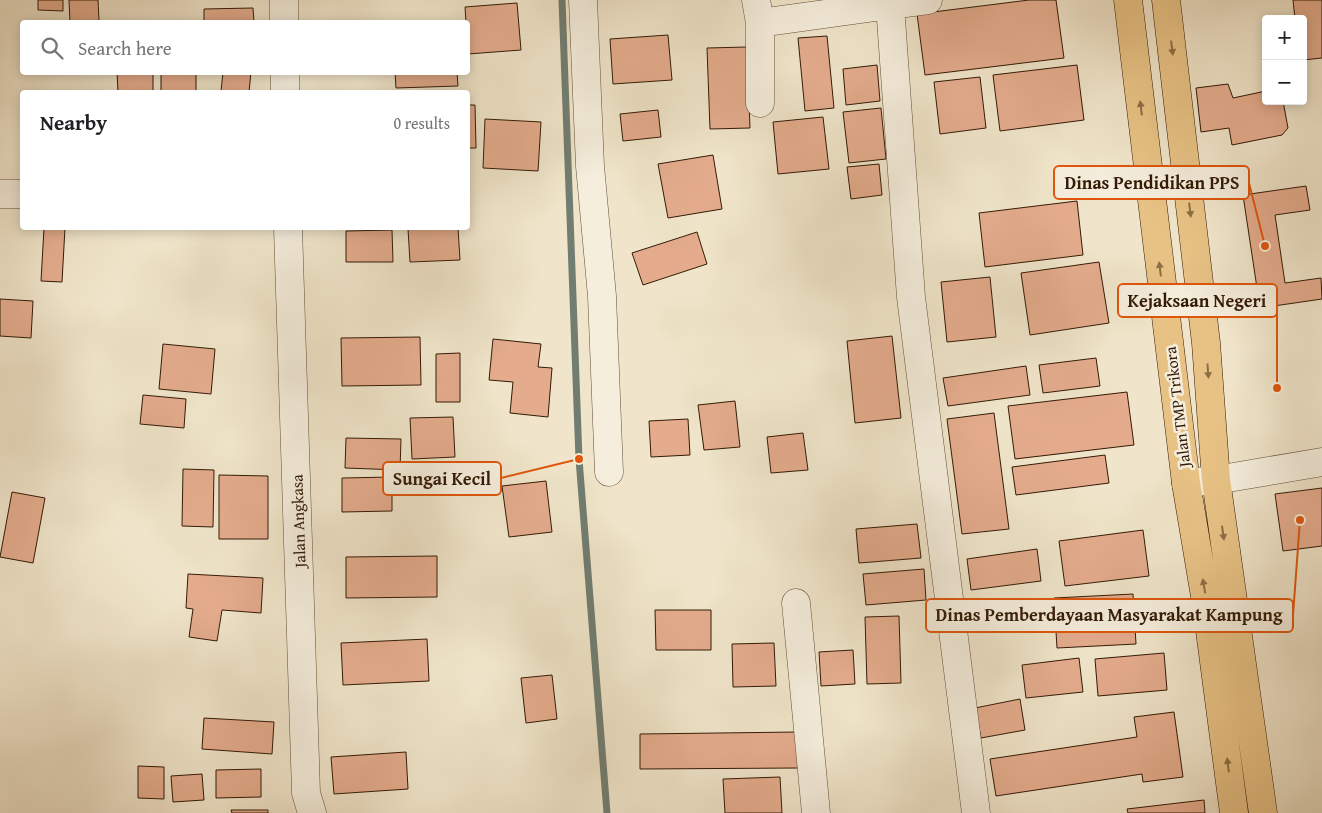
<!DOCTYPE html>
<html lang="en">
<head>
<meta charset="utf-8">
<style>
	body { margin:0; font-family:"Gentium Book Plus",serif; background:#f6f6f6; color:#202124 }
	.controls { position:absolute; right:15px; top:15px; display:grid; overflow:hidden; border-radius:5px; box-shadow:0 2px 12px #0003 }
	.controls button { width:45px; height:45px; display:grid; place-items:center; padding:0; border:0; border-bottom:1px solid #e0e0e0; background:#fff; color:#202124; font:25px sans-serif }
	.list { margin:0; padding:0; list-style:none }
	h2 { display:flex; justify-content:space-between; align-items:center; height:65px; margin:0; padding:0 20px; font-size:21px }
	h2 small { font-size:16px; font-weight:400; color:#757577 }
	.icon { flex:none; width:28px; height:28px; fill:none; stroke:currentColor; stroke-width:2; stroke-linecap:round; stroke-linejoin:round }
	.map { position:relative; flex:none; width:1322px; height:813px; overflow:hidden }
	.search { position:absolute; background:#fff; box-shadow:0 2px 12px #0003; left:20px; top:20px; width:450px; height:55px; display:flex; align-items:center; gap:12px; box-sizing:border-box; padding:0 18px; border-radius:5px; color:#757577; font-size:19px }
	.panel { position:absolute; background:#fff; box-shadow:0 2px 12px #0003; left:20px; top:90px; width:450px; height:140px; border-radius:5px }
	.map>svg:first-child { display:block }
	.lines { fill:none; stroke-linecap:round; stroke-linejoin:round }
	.stream { stroke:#717d71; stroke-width:7 }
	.building { fill:#e4ac8d; stroke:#331a06 }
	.minor-casing { stroke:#624d37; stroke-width:29 }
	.highway-casing { stroke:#331a06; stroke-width:29 }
	.minor { stroke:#f5eedd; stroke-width:28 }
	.highway { stroke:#e8c285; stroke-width:28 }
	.oneway { fill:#8e6e46 }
	.labels { text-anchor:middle; stroke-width:5; stroke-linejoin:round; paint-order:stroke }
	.street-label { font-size:16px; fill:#331a06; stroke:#f5eedd }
	.leader { fill:none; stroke:#df560c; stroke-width:2 }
	.callout-dot { fill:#df560c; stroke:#f5eedd; stroke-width:2 }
	.callout { fill:#f5eedd; stroke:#df560c; stroke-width:2 }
	.callout-label { font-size:18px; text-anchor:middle; font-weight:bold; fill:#331a06 }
</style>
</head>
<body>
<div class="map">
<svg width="1322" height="813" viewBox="0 0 1322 813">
	<rect width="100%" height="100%" fill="#f0e5ca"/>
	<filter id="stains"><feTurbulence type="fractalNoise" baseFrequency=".004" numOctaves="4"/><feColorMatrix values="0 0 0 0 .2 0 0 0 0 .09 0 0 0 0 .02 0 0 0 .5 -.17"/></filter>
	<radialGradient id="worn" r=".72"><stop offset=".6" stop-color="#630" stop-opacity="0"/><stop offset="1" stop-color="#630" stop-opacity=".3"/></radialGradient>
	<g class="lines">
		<!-- stream -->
		<path class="stream" d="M562,0L579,459L607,813"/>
	</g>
	<!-- building -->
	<path class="building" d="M38,0H63V11L38,10Z
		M69,0H98L99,21L70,22Z
		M1029,0H1056L1064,58L925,75L917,14Z
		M1293,0H1322V58L1303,60V19H1295Z
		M517,3L521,50L468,54V22H466L465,7Z
		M253,8L254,22H204V9Z
		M195,21V22H160Z
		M668,35L672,80L613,84L610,39Z
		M827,36L834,108L805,111L798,38Z
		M747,47L750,128L710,129L707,48Z
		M877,65L880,101L846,105L843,69Z
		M1077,65L1084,120L1000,131L993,75Z
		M69,72H100V74H70Z
		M117,72H153V92H118Z
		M161,72H196V92H161Z
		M223,72H251L249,92L221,91Z
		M395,72H457L458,86L396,88Z
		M980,77L986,128L940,134L934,82Z
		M1228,84L1233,98L1266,91V101H1283L1288,128L1282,135L1232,145L1229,128L1201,132L1196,88Z
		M468,105H475L476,148H468Z
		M881,108L886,159L849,163L843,112Z
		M658,110L661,137L623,141L620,114Z
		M823,117L829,169L778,174L773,122Z
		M485,119L541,122L538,171L483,168Z
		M713,155L722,209L668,218L658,164Z
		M879,164L882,195L851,199L847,167Z
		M1306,186L1310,210L1275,215L1285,283L1321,278L1322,299L1260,308L1243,195Z
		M1077,201L1083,255L985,267L979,213Z
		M44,228H65L62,282L41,281Z
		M458,228L460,260L410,262L408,229Z
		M392,230L393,262H346V231Z
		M697,232L707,264L643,285L632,253Z
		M1099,262L1109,323L1030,335L1021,273Z
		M990,277L996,337L947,342L941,282Z
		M0,299L33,301L31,338L0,336Z
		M892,336L901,418L855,423L847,341Z
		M420,337L421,385L342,386L341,338Z
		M493,339L541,344L538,367L552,368L548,417L510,413L513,382L489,380Z
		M163,344L215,349L211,394L159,389Z
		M460,353V402H436V354Z
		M1096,358L1100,386L1043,393L1039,365Z
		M1026,366L1030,395L948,406L943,378Z
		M1127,392L1134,445L1015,459L1008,406Z
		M143,395L186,399L184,428L140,424Z
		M735,401L740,447L704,450L698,405Z
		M994,413L1009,529L962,534L947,419Z
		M453,417L455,457L412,459L410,418Z
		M688,419L690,455L651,457L649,421Z
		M803,433L808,470L771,473L767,437Z
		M346,438L401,439L400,470L345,468Z
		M1105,455L1109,483L1016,495L1012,467Z
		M183,469L214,470L213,527L182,526Z
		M219,475L268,476V539H219Z
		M392,477V511L342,512V478Z
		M546,481L552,532L509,537L502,486Z
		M1322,488V546L1283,551L1275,494Z
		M12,492L45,498L33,563L0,557Z
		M917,524L921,558L859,563L856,529Z
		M1143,530L1149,576L1065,586L1059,541Z
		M1037,549L1041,581L971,590L967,559Z
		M437,556V597L346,598V557Z
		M924,569L926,600L866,605L863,574Z
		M188,574L263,578L261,613L222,610L217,641L189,637L193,609L186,608Z
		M1133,594L1136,644L1057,648L1054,598Z
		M655,610H711V650H656Z
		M899,616L901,683L867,684L865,617Z
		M427,639L429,681L343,685L341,643Z
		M774,643L776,686L733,687L732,644Z
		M853,650L855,684L821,686L819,652Z
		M1164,653L1167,690L1098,696L1095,659Z
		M1079,658L1083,692L1026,698L1022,665Z
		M552,675L557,719L526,723L521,678Z
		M1020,699L1025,730L981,738L975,708Z
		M1174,712L1183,777L1143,782L1142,774L996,796L990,759L1137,737L1134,717Z
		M204,718L274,722L272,754L202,749Z
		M798,732V768L640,769V734Z
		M406,752L408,789L334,794L331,757Z
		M138,766L164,767V799L138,798Z
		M261,769V797L216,798V770Z
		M202,774L204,800L173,802L171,776Z
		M780,777L782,813H725L723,779Z
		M1204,800L1205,813H1128L1127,809Z
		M231,810H268V813H232Z"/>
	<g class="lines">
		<defs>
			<path id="minor" d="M284,0V22
				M583,0L590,166L602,296L609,472
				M756,0L760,23V103
				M928,0L890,5L911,297L976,813
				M760,23L890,5
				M285,72V92
				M0,194H22
				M288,228L306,793L312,813
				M1186,483L1216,480L1322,462
				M796,603L816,813"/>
			<path id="highway" d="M1128,0L1186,483L1207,608L1234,813
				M1166,0L1206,343L1216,480L1263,813"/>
		</defs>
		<!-- minor casing -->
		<use href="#minor" class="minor-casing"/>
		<!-- highway casing -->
		<use href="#highway" class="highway-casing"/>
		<!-- minor -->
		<use href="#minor" class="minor"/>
		<!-- highway -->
		<use href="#highway" class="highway"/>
	</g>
	<!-- one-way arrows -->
	<defs><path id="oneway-solid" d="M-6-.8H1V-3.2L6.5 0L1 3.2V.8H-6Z" transform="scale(1.25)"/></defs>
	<g class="oneway">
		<use href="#oneway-solid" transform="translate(1172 48) rotate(83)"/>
		<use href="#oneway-solid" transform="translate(1141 108) rotate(-97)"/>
		<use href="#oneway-solid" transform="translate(1190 210) rotate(83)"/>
		<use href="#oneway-solid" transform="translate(1160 269) rotate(-97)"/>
		<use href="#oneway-solid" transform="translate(1208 371) rotate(86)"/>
		<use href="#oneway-solid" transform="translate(1223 533) rotate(82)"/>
		<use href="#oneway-solid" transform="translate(1204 586) rotate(-100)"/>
		<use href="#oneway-solid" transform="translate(1228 765) rotate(-97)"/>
	</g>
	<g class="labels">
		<!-- street labels -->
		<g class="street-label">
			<text transform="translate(1177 407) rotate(-97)" y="6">Jalan TMP Trikora</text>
			<text transform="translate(298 521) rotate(-92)" y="6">Jalan Angkasa</text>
		</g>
	</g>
	<!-- callouts -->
	<path class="leader" d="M1265 246L1249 183M1277 388L1277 300M579 459L501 478M1300 520L1293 615"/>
	<g class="callout-dot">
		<circle cx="1265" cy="246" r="5"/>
		<circle cx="1277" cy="388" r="5"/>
		<circle cx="579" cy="459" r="5"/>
		<circle cx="1300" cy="520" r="5"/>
	</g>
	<g class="callout">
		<rect x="1054" y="166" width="195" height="33" rx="5"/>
		<rect x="1118" y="284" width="159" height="33" rx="5"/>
		<rect x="383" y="462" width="118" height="33" rx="5"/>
		<rect x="926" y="599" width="367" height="33" rx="5"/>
	</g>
	<g class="callout-label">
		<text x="1152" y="189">Dinas Pendidikan PPS</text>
		<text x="1197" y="307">Kejaksaan Negeri</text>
		<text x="442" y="485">Sungai Kecil</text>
		<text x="1109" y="621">Dinas Pemberdayaan Masyarakat Kampung</text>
	</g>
	<rect width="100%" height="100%" filter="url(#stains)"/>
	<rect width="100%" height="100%" fill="url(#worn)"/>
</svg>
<div class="controls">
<button>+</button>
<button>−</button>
</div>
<div class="search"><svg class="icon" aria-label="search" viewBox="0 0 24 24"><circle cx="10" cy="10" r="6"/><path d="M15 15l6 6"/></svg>Search here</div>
<section class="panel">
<h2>Nearby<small>0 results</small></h2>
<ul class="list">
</ul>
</section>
</div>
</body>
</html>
